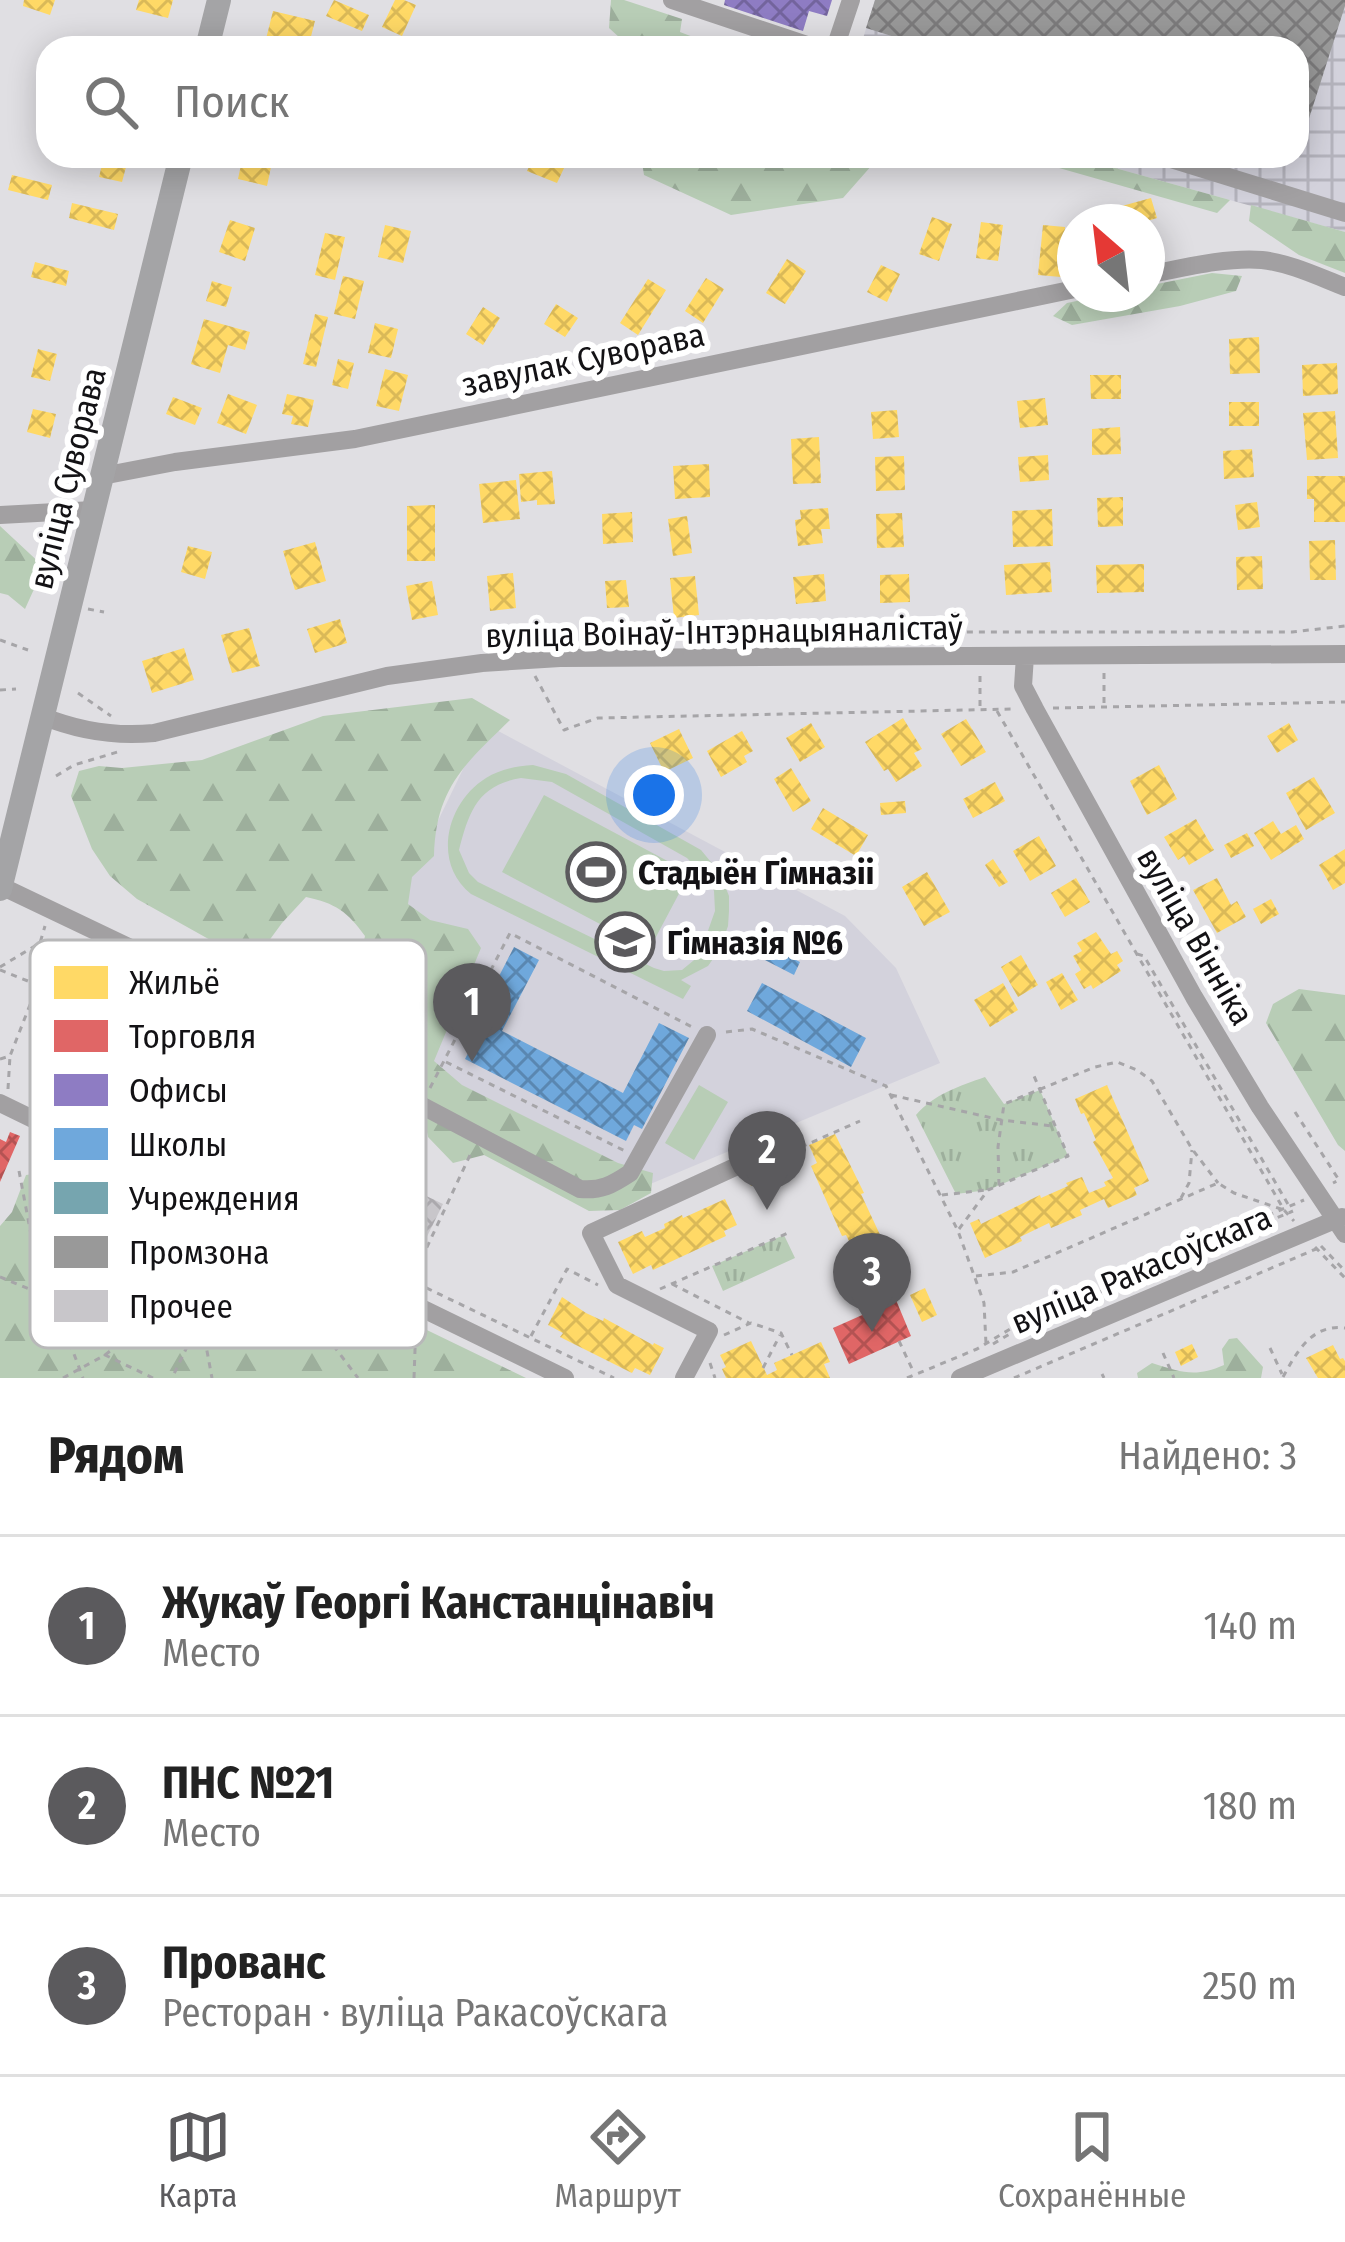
<!DOCTYPE html>
<html lang="ru">
<head>
<meta charset="utf-8">
<style>
	body { margin:0; font-family:"Fira Sans Condensed",sans-serif; background:#f6f6f6; color:#222 }
	.compass { position:absolute; left:1057px; top:204px; width:108px; height:108px; border-radius:50%; background:#fff; box-shadow:0 6px 30px #0003; rotate:332deg }
	.you { position:absolute; left:654px; top:795px; width:42px; height:42px; margin:-30px; border:9px solid #fff; border-radius:50%; background:#1a73e8; box-shadow:0 0 0 18px #1a73e833 }
	.badge { display:grid; place-items:center; width:78px; height:78px; border-radius:50%; background:#5b5a5d; color:#fff; font-size:39px; font-weight:700 }
	.pin { position:absolute; translate:-50% -99px; filter:drop-shadow(0 3px 6px #0008) }
	.pin::after { content:''; position:absolute; top:63px; width:42px; height:36px; background:inherit; clip-path:polygon(0 0,100% 0,50% 100%) }
	.list { margin:0; padding:0; list-style:none }
	h2 { display:flex; justify-content:space-between; align-items:center; height:156px; margin:0; padding:0 48px; font-size:51px }
	h2 small { font-size:39px; font-weight:400; color:#767676 }
	.list li { display:grid; grid-template-columns:78px 1fr auto; gap:36px; align-items:center; box-sizing:border-box; height:180px; padding:0 48px; border-top:3px solid #e0e0e0 }
	.list b { display:block; font-size:45px; white-space:nowrap }
	.list p { margin:0; font-size:39px; white-space:nowrap; color:#767676 }
	.list em { font-size:39px; font-style:normal; color:#767676 }
	.icon { flex:none; width:66px; height:66px; fill:none; stroke:currentColor; stroke-width:2; stroke-linecap:round; stroke-linejoin:round }
	.map { position:relative; flex:none; width:1345px; height:1378px; overflow:hidden }
	.search { position:absolute; background:#fff; box-shadow:0 6px 30px #0003; left:36px; right:36px; top:36px; height:132px; display:flex; align-items:center; gap:30px; box-sizing:border-box; padding:0 42px; border-radius:36px; color:#767676; font-size:45px }
	.sheet { height:696px; background:#fff }
	nav { display:flex; justify-content:space-around; align-items:center; box-sizing:border-box; height:168px; border-top:3px solid #e0e0e0; background:#fff; font-size:33px; color:#767676 }
	nav a { display:grid; justify-items:center; gap:6px }
	nav .on { color:#5b5a5d }
	.map>svg:first-child { display:block }
	.built { fill:#d3d2dc }
	.industrial { fill:url(#industrial-grid) }
	.green { fill:#b8cdb6; fill-rule:evenodd }
	.forest { fill:url(#forest-firs) }
	.park { fill:url(#park-tufts) }
	.homes { fill:url(#homes-cross-hatch) }
	.shops { fill:url(#shops-cross-hatch) }
	.offices { fill:url(#offices-cross-hatch) }
	.schools { fill:url(#schools-cross-hatch) }
	.industry { fill:url(#industry-cross-hatch) }
	.building { fill:url(#building-cross-hatch) }
	.lines { fill:none; stroke-linecap:round; stroke-linejoin:round }
	.path { stroke:#a6a5a8; stroke-width:3; stroke-dasharray:6 6; stroke-linecap:butt }
	.minor { stroke:#a2a0a2; stroke-width:18 }
	.major { stroke:#a4a4a6; stroke-width:24 }
	.labels { text-anchor:middle; stroke-width:12; stroke-linejoin:round; paint-order:stroke }
	.street-label { font-size:33px; fill:#131215; stroke:#fff }
	.poi-label { font-size:33px; font-weight:bold; fill:#131215; stroke:#fff; text-anchor:start }
	.key { fill:#fff; stroke:#b8b8b9; stroke-width:3 }
	.key-label { font-size:33px; fill:#131215 }
</style>
</head>
<body>
<div class="map">
<svg width="1345" height="1378" viewBox="0 0 1345 1378">
	<defs>
		<pattern id="industrial-grid" width="8" height="8" patternUnits="userSpaceOnUse" patternTransform="scale(3)"><rect width="8" height="8" fill="#d3d2dc"/><path d="M0 4h8M4 0v8" fill="none" stroke="#b4b3bc"/></pattern>
		<pattern id="forest-firs" width="22" height="20" patternUnits="userSpaceOnUse" patternTransform="scale(3)"><rect width="22" height="20" fill="#b8cdb6"/><path d="M5 1l3.5 6h-7zM16 11l3.5 6h-7z" fill="#9daf9c"/></pattern>
		<pattern id="park-tufts" width="24" height="20" patternUnits="userSpaceOnUse" patternTransform="scale(3)"><rect width="24" height="20" fill="#b8cdb6"/><path d="M3 7l-1-3M5 7V3M7 7l1-3M15 17l-1-3M17 17v-4M19 17l1-3" fill="none" stroke="#9daf9c"/></pattern>
		<pattern id="homes-cross-hatch" width="8" height="8" patternUnits="userSpaceOnUse" patternTransform="scale(3)"><rect width="8" height="8" fill="#ffd966"/><path d="M0 0l8 8M0 8l8-8" fill="none" stroke="#dab958"/></pattern>
		<pattern id="shops-cross-hatch" width="8" height="8" patternUnits="userSpaceOnUse" patternTransform="scale(3)"><rect width="8" height="8" fill="#e06666"/><path d="M0 0l8 8M0 8l8-8" fill="none" stroke="#b45353"/></pattern>
		<pattern id="offices-cross-hatch" width="8" height="8" patternUnits="userSpaceOnUse" patternTransform="scale(3)"><rect width="8" height="8" fill="#8e7cc3"/><path d="M0 0l8 8M0 8l8-8" fill="none" stroke="#73649d"/></pattern>
		<pattern id="schools-cross-hatch" width="8" height="8" patternUnits="userSpaceOnUse" patternTransform="scale(3)"><rect width="8" height="8" fill="#6fa8dc"/><path d="M0 0l8 8M0 8l8-8" fill="none" stroke="#5a87b1"/></pattern>
		<pattern id="industry-cross-hatch" width="8" height="8" patternUnits="userSpaceOnUse" patternTransform="scale(3)"><rect width="8" height="8" fill="#999"/><path d="M0 0l8 8M0 8l8-8" fill="none" stroke="#7c7b7c"/></pattern>
		<pattern id="building-cross-hatch" width="8" height="8" patternUnits="userSpaceOnUse" patternTransform="scale(3)"><rect width="8" height="8" fill="#c8c6ca"/><path d="M0 0l8 8M0 8l8-8" fill="none" stroke="#aba9ad"/></pattern>
	</defs>
	<rect width="100%" height="100%" fill="#e0dfe3"/>
	<!-- built -->
	<path class="built" d="M485,724L845,916L896,968L940,1063L624,1195L329,1045Z"/>
	<!-- industrial -->
	<path class="industrial" d="M875,0H1345V232L1072,156H1297V48H860Z"/>
	<!-- green -->
	<path class="green" d="M533,765L566,774L701,850L720,873L729,896V911L728,926L720,949L708,966L681,980L691,986L683,999L471,894C432,863 446,803 486,778C500,769 517,766 533,765ZM521,778L552,782L687,858L709,881L714,891L715,911L699,956L682,970L664,971L654,968L478,882L469,873L459,850C469,811 478,785 521,778Z
		M544,795L690,873L649,950L502,872Z
		M699,1085L728,1102L694,1160L665,1143Z"/>
	<!-- forest -->
	<path class="forest" d="M611,0H624L682,19L680,32L722,48H631L609,28Z
		M641,156H880L843,198L731,215L644,175Z
		M1017,156H1072L1230,200L1217,213Z
		M1251,205L1345,232V273L1299,255L1249,221Z
		M1212,273L1242,276L1236,291L1180,306L1072,325L1053,316L1067,303L1110,294H1147V286Z
		M0,526L44,567L25,609L8,595L0,593Z
		M472,698L510,720C464,765 436,788 434,856L412,877L408,904L430,920L468,929L481,948L434,1061L462,1085L618,1163L653,1173L651,1193L620,1210L589,1211L484,1155L453,1163L428,1137L417,1084L358,1111L288,1075L302,1052L323,1032L360,958L365,936C348,912 335,903 306,897L282,923L260,953L230,951L137,899L110,876L92,849L71,796L79,771L99,766L122,768L202,760L323,716Z
		M1299,989L1345,995V1151L1338,1145L1266,1023L1273,1004Z
		M48,1172L128,1203L230,1289L356,1341L400,1317L526,1378H0V1226L12,1212L26,1175Z
		M1237,1338L1263,1367L1261,1378H1138L1137,1373L1152,1363C1181,1372 1195,1378 1224,1365L1222,1349L1229,1339Z"/>
	<!-- park -->
	<path class="park" d="M985,1077L1004,1104L1040,1090L1068,1156L988,1190L956,1194L916,1115C934,1094 960,1086 985,1077Z
		M784,1235L795,1258L723,1291L712,1266Z"/>
	<!-- homes -->
	<path class="homes" d="M24,0H55L50,15L23,6Z
		M139,0H173L168,18L136,10Z
		M334,0L369,15L362,31L326,16Z
		M395,0H404L416,5L402,36L382,27Z
		M273,11L315,21L308,48H285L265,43Z
		M534,156H562L559,164L565,166L557,183L527,171Z
		M242,160L271,167L267,186L238,179Z
		M103,161L126,167L122,182L99,177Z
		M12,175L52,185L48,200L8,190Z
		M1151,198L1157,218L1144,222H1103L1100,212Z
		M72,203L118,214L114,230L69,218Z
		M932,217L952,224L939,261L919,254Z
		M230,220L255,228L245,261L219,252Z
		M981,222L1003,225L998,261L976,258Z
		M385,225L411,231L403,263L378,257Z
		M1043,225L1065,227L1061,277L1038,275Z
		M325,233L345,237L335,280L315,275Z
		M787,259L806,271L785,304L766,293Z
		M35,262L69,271L66,286L31,277Z
		M881,265L900,274L887,302L867,292Z
		M343,276L364,281L355,319L334,314Z
		M706,278L724,289L703,323L685,311Z
		M648,279L666,290L638,335L620,323Z
		M212,281L232,287L226,307L206,301Z
		M556,304L578,318L565,337L544,324Z
		M483,307L500,318L483,345L466,334Z
		M315,314L328,317L316,367L303,364Z
		M204,319L250,332L245,350L228,345L220,373L191,364Z
		M375,323L398,329L391,358L368,353Z
		M1259,337L1260,373L1230,374L1229,339Z
		M38,349L57,354L50,381L31,377Z
		M338,359L354,363L348,389L332,385Z
		M1337,363L1338,394L1303,396L1302,365Z
		M385,369L408,375L399,411L376,406Z
		M1090,375H1121V399H1091Z
		M228,394L257,405L246,434L217,423Z
		M287,394L314,400L308,427L291,424L293,416L282,414Z
		M173,397L202,408L195,425L166,414Z
		M1045,398L1048,425L1020,428L1017,401Z
		M1229,402H1259V426H1229Z
		M33,409L56,414L50,438L27,432Z
		M897,410L899,437L873,439L871,412Z
		M1335,411L1338,458L1307,460L1303,413Z
		M1120,427L1121,454L1092,455V429Z
		M819,437L821,483L793,484L791,439Z
		M1252,449L1254,477L1224,479L1223,451Z
		M1048,455L1049,480L1020,482L1018,457Z
		M904,456L905,490L876,491L875,457Z
		M709,464L710,497L675,499L673,466Z
		M552,471L555,504L537,505V500L521,502L519,474Z
		M1307,476H1345V522H1314V499H1307Z
		M516,480L520,519L483,523L479,484Z
		M1123,497V526L1098,527L1097,498Z
		M1257,502L1260,527L1238,530L1235,505Z
		M435,505V561H407V506Z
		M828,508L830,529H821L823,543L798,546L795,520L801,519L800,510Z
		M1052,509L1053,546L1013,547L1012,511Z
		M632,512L633,542L603,544L602,514Z
		M902,513L904,547L877,548L876,514Z
		M687,516L692,553L673,556L668,519Z
		M1335,540L1336,580H1310L1309,541Z
		M315,542L326,581L295,590L283,551Z
		M188,546L212,552L205,579L181,572Z
		M1262,556L1263,589L1237,590L1236,557Z
		M1050,562L1052,592L1006,595L1004,565Z
		M1144,564V592L1097,593L1096,565Z
		M513,573L516,608L490,611L487,576Z
		M824,574L826,601L796,604L793,577Z
		M909,574L910,602L880,603V575Z
		M695,576L699,615L674,618L670,578Z
		M626,580L629,607L607,608L605,581Z
		M432,581L438,615L412,620L406,586Z
		M340,619L347,643L315,653L307,629Z
		M249,628L260,666L232,673L221,635Z
		M184,648L194,680L152,693L142,661Z
		M903,718L922,749L914,753L922,766L896,782L888,769L884,771L865,742Z
		M966,719L986,752L961,766L941,734Z
		M811,723L825,747L800,762L786,738Z
		M1289,723L1298,740L1277,753L1267,736Z
		M679,729L693,758L664,772L650,743Z
		M742,731L753,751L744,756L747,762L721,777L707,751Z
		M1159,765L1177,799L1147,815L1130,781Z
		M791,768L811,801L793,812L774,779Z
		M1314,777L1335,813L1306,830L1286,793Z
		M995,782L1005,801L973,818L963,799Z
		M905,801L906,813L881,815L880,803Z
		M823,808L868,835L856,856L811,829Z
		M1196,819L1214,850L1189,865L1184,856L1178,860L1164,837Z
		M1273,821L1281,834L1296,825L1304,839L1271,860L1254,833Z
		M1247,833L1254,846L1231,858L1224,845Z
		M1039,836L1056,866L1030,881L1013,851Z
		M1345,849V883L1333,890L1319,865Z
		M993,859L1008,882L999,887L985,865Z
		M927,872L950,912L924,926L902,887Z
		M1076,878L1090,902L1065,917L1051,893Z
		M1217,878L1231,905L1237,901L1246,917L1217,933L1193,890Z
		M1271,899L1279,914L1261,924L1253,909Z
		M1096,932L1111,954L1117,951L1123,961L1117,965L1121,971L1093,989L1091,985L1084,989L1075,974L1081,970L1073,956L1082,951L1077,943Z
		M1021,955L1038,985L1018,997L1001,967Z
		M1062,973L1078,1000L1061,1010L1046,982Z
		M1003,983L1018,1010L990,1027L974,1000Z
		M1107,1085L1149,1181L1134,1188L1137,1195L1108,1208L1104,1199L1080,1210L1082,1215L1051,1228L1049,1223L1020,1237L1022,1241L985,1258L970,1223L979,1219L981,1224L1040,1195L1041,1198L1068,1186L1066,1183L1082,1177L1089,1193L1106,1186L1104,1182L1113,1178L1093,1142L1096,1140L1084,1113L1081,1114L1075,1099Z
		M835,1134L864,1193L861,1194L881,1237L853,1249L846,1235L842,1236L811,1166L817,1163L809,1145Z
		M763,1156L773,1176L751,1186L742,1166Z
		M725,1199L737,1225L724,1231L726,1236L653,1270L651,1265L633,1274L618,1242L642,1231L645,1237L665,1228L664,1224L682,1215L683,1218Z
		M925,1288L937,1315L922,1322L910,1295Z
		M562,1297L586,1313L603,1321L604,1318L653,1345L654,1343L664,1348L650,1375L635,1368L632,1373L560,1337L563,1333L548,1325Z
		M751,1341L767,1375L777,1370L774,1363L821,1342L830,1362L824,1364L830,1378H726L722,1369L726,1367L720,1355Z
		M1192,1344L1198,1357L1181,1366L1175,1352Z
		M1333,1345L1340,1359L1343,1358L1345,1361V1378H1318L1306,1358Z"/>
	<!-- shops -->
	<path class="shops" d="M10,1132L20,1136L0,1182V1139L6,1142Z
		M896,1300L911,1336L849,1364L833,1328Z"/>
	<!-- offices -->
	<path class="offices" d="M725,0H832L827,16L809,11L803,31L724,5Z"/>
	<!-- schools -->
	<path class="schools" d="M514,947L539,960L502,1031L623,1093L659,1023L689,1038L642,1129L634,1125L626,1141L465,1059L485,1020L478,1017Z
		M769,947L800,962L794,975L763,959Z
		M762,983L866,1038L851,1067L747,1011Z"/>
	<!-- industry -->
	<path class="industry" d="M875,0H1345V6L1298,153L1297,48H930L866,28Z"/>
	<!-- building -->
	<path class="building" d="M420,1193L443,1204L413,1265L390,1255Z"/>
	<g class="lines">
		<!-- path -->
		<path class="path" d="M88,609L104,612
			M0,640L28,650
			M583,640L858,632H1292L1345,626
			M1104,673V705
			M535,676L564,730L598,718L1013,709
			M980,676V708
			M0,690L16,689
			M78,693L111,716
			M1053,708L1345,702
			M997,711L1284,1210L1294,1221
			M56,776L74,765L121,751
			M1137,954L1144,956L1289,1206
			M0,967L40,943L45,926
			M0,970L38,985L88,1016L218,1080
			M124,1031L132,1013
			M726,1032L752,1029L886,1086L958,1231L984,1303L986,1344
			M0,1059L10,1056L51,951L40,943
			M446,1062L625,1151
			M430,1088L510,933L694,1028
			M8,1089L10,1056
			M891,1095L1001,1120L1053,1126
			M1295,1112L1339,1180L1333,1183
			M748,1161L774,1148L783,1155L860,1121
			M19,1171L33,1245L83,1378
			M210,1184L614,1378
			M999,1185L998,1147L1004,1104L1095,1067L1117,1062L1137,1070L1152,1081L1192,1149L1218,1183
			M942,1195L986,1190
			M1181,1198L1189,1183L1192,1150
			M163,1201L202,1324L212,1378
			M959,1229L988,1190L1068,1156L1034,1076
			M1321,1246L1345,1271
			M1315,1247L1345,1278
			M261,1250L358,1378
			M976,1276L1013,1272L1218,1183L1234,1193L1284,1210
			M0,1277L118,1325
			M418,1282L420,1262L471,1153
			M672,1284L749,1323
			M660,1289L788,1233
			M724,1335L751,1323L781,1333L792,1355
			M531,1336L567,1269L598,1285
			M899,1341L914,1373
			M993,1344L1031,1321L1293,1211
			M1270,1348L1282,1374
			M1163,1353L1174,1378
			M710,1363L715,1378
			M763,1368L780,1335
			M1102,1374L1104,1378
			M1283,1377C1297,1352 1311,1324 1345,1328
			M63,1378L105,1355L245,1244
			M153,1378L105,1355L134,1294L198,1324L172,1378
			M414,1378L416,1322
			M907,1378L977,1349L1030,1317L1304,1200
			M1014,1378L1316,1249"/>
		<!-- minor -->
		<path class="minor" d="M672,0L816,48
			M835,48L851,0
			M1161,156L1345,213
			M1147,275C1183,268 1225,257 1262,260C1290,263 1319,277 1345,287
			M102,476L175,462L355,439L1075,289
			M0,515L93,510
			M1025,656L1023,686L1035,709L1194,997L1260,1107L1345,1234
			M42,716C79,731 114,737 154,733L387,676L482,663L560,658L1345,654
			M1,886L246,1003L250,1015L251,1033L190,1196
			M250,1015L580,1189C601,1191 612,1185 630,1173L707,1035
			M0,1103L565,1378
			M684,1378L709,1331L617,1285L591,1233L735,1167
			M960,1378L1342,1217"/>
		<!-- major -->
		<path class="major" d="M207,48L219,0
			M0,889L181,156"/>
	</g>
	<!-- icons -->
	<defs>
		<symbol id="stadium-ring" viewBox="-11 -11 22 22"><circle r="9.5" fill="#fff" stroke="#5b5a5d" stroke-width="1.5"/><path d="M0-5a6.5 5 0 1 0 0 10a6.5 5 0 1 0 0-10ZM-3.5-1.8h7v3.6h-7Z" fill="#5b5a5d"/></symbol>
		<symbol id="school-ring" viewBox="-11 -11 22 22"><circle r="9.5" fill="#fff" stroke="#5b5a5d" stroke-width="1.5"/><path d="M0-5L7-2L0 1L-7-2ZM-4 1L0 2.5L4 1V4Q0 6-4 4Z" fill="#5b5a5d"/></symbol>
	</defs>
	<g fill-rule="evenodd">
		<use href="#stadium-ring" x="563" y="839" width="66" height="66"/>
		<use href="#school-ring" x="592" y="909" width="66" height="66"/>
	</g>
	<g class="labels">
		<!-- street labels -->
		<g class="street-label">
			<text transform="translate(583 359) rotate(-12)" y="12">завулак Суворава</text>
			<text transform="translate(67 478) rotate(-76)" y="12">вуліца Суворава</text>
			<text transform="translate(724 631) rotate(-1)" y="12">вуліца Воінаў-Інтэрнацыяналістаў</text>
			<text transform="translate(1196 936) rotate(60)" y="12">вуліца Вінніка</text>
			<text transform="translate(1141 1269) rotate(-23)" y="12">вуліца Ракасоўскага</text>
		</g>
		<!-- poi labels -->
		<g class="poi-label">
			<text x="638" y="884">Стадыён Гімназіі</text>
			<text x="667" y="954">Гімназія №6</text>
		</g>
	</g>
	<!-- legend -->
	<rect x="30" y="940" width="396" height="408" rx="18" class="key"/>
	<rect x="54" y="966" width="54" height="33" fill="#ffd966"/>
	<rect x="54" y="1020" width="54" height="32" fill="#e06666"/>
	<rect x="54" y="1074" width="54" height="32" fill="#8e7cc3"/>
	<rect x="54" y="1128" width="54" height="32" fill="#6fa8dc"/>
	<rect x="54" y="1182" width="54" height="32" fill="#76a5af"/>
	<rect x="54" y="1236" width="54" height="32" fill="#999"/>
	<rect x="54" y="1290" width="54" height="32" fill="#c8c6ca"/>
	<g class="key-label">
		<text x="129" y="994">Жильё</text>
		<text x="129" y="1048">Торговля</text>
		<text x="129" y="1102">Офисы</text>
		<text x="129" y="1156">Школы</text>
		<text x="129" y="1210">Учреждения</text>
		<text x="129" y="1264">Промзона</text>
		<text x="129" y="1318">Прочее</text>
	</g>
</svg>
<svg class="compass" viewBox="-18 -18 36 36"><path d="M0-13l5 13h-10z" fill="#e53935"/><path d="M0 13l5-13h-10z" fill="#767676"/></svg>
<div class="you"></div>
<div class="pin badge" style="left:472px;top:1062px">1</div>
<div class="pin badge" style="left:767px;top:1210px">2</div>
<div class="pin badge" style="left:872px;top:1332px">3</div>
<div class="search"><svg class="icon" aria-label="search" viewBox="0 0 24 24"><circle cx="10" cy="10" r="6"/><path d="M15 15l6 6"/></svg>Поиск</div>
</div>
<section class="sheet">
<h2>Рядом<small>Найдено: 3</small></h2>
<ul class="list">
<li><span class="badge">1</span><div><b>Жукаў Георгі Канстанцінавіч</b><p>Место</p></div><em>140 m</em></li>
<li><span class="badge">2</span><div><b>ПНС №21</b><p>Место</p></div><em>180 m</em></li>
<li><span class="badge">3</span><div><b>Прованс</b><p>Ресторан · вуліца Ракасоўскага</p></div><em>250 m</em></li>
</ul>
</section>
<nav>
<a class="on"><svg class="icon" aria-label="map" viewBox="0 0 24 24"><path d="M3 6l6-2 6 2 6-2v14l-6 2-6-2-6 2zM9 4v14M15 6v14"/></svg>Карта</a>
<a><svg class="icon" aria-label="directions" viewBox="0 0 24 24"><path d="M12 3l9 9-9 9-9-9zM9 14v-3h6M13 9l2 2-2 2"/></svg>Маршрут</a>
<a><svg class="icon" aria-label="saved" viewBox="0 0 24 24"><path d="M7 4h10v16l-5-4-5 4z"/></svg>Сохранённые</a>
</nav>
</body>
</html>
